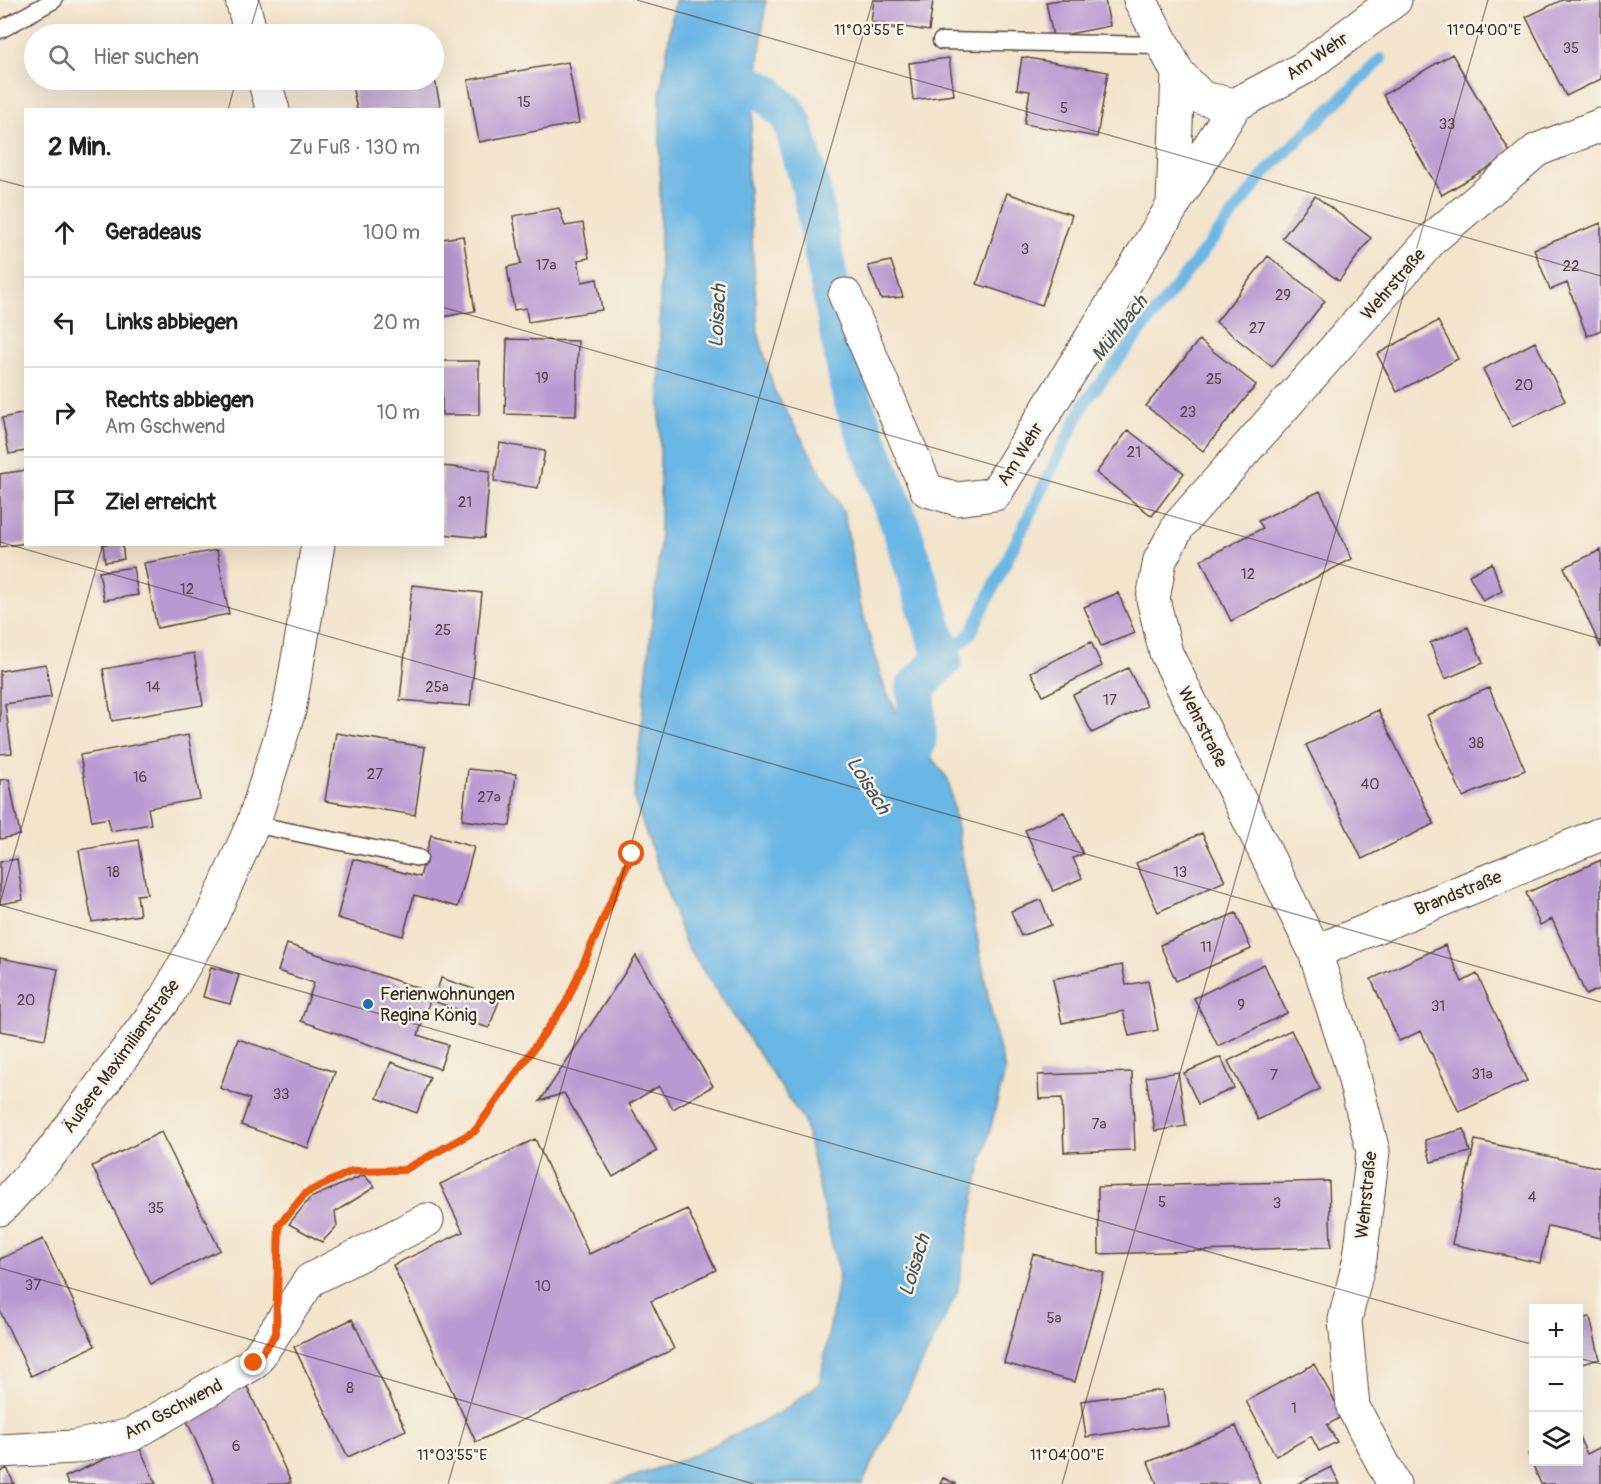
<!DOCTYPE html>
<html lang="de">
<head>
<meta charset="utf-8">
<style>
	body { margin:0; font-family:Pangolin,sans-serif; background:#f6f6f6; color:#202124 }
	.controls { position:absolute; right:18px; bottom:18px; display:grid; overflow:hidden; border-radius:0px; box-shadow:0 6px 24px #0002 }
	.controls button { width:54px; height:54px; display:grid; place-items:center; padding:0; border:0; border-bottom:2px solid #e0e0e0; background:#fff; color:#202124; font:30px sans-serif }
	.stop { position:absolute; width:18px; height:18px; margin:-14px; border:4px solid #ea580c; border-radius:50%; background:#fff }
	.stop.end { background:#ea580c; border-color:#fff; box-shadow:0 2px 6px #0008 }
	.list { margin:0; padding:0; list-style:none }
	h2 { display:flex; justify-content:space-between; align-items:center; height:78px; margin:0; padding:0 24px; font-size:26px }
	h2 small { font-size:20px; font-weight:400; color:#757577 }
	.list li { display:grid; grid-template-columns:39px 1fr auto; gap:18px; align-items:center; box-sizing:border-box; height:90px; padding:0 24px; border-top:2px solid #e0e0e0 }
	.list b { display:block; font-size:22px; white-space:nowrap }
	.list p { margin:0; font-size:20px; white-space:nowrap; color:#757577 }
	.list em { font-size:20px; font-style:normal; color:#757577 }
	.icon { flex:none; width:33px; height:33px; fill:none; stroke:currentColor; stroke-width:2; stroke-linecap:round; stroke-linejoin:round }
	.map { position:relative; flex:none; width:1601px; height:1484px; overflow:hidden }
	.search { position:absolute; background:#fff; box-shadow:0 6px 24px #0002; left:24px; top:24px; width:420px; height:66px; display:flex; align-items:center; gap:15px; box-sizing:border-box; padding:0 21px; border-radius:33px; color:#757577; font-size:22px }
	.panel { position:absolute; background:#fff; box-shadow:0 6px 24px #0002; left:24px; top:108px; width:420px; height:438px; border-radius:0px }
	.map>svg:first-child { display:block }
	.water { fill:#6bb6e4; stroke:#537081; stroke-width:1.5 }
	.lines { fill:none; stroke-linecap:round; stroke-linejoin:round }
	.stream { stroke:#6bb6e4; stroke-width:12 }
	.canal { stroke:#6bb6e4; stroke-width:39 }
	.building { fill:#b899d1 }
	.service-casing { stroke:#574638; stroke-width:19 }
	.minor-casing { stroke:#574638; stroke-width:35 }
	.path { stroke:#574638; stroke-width:4; stroke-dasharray:1.5 4.5; stroke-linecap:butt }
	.service { stroke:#fff; stroke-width:16 }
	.minor { stroke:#fff; stroke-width:33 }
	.route { stroke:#ea580c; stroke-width:8 }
	.ticks { fill:none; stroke:#3b2a1e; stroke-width:1.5; stroke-opacity:0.45 }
	.poi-dot { fill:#1f6fb2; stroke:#f7f3e8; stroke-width:2 }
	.labels { text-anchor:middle; stroke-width:5; stroke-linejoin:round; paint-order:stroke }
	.number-label { font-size:15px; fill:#5a464b }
	.street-label { font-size:18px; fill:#3b2a1e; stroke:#f7f3e8 }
	.poi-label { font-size:18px; fill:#3b2a1e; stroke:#f7f3e8; text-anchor:start }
	.water-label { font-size:20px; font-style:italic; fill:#495459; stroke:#f7f3e8 }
	.ticks-label { font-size:15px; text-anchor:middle; fill:#3b2a1e; stroke:#f7f3e8; stroke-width:5; stroke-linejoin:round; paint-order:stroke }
</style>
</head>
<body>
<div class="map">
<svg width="1601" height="1484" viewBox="0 0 1601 1484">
	<rect width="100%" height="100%" fill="#f7f3e8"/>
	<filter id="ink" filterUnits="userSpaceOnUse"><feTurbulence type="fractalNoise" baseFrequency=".0167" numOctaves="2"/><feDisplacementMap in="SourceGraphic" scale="12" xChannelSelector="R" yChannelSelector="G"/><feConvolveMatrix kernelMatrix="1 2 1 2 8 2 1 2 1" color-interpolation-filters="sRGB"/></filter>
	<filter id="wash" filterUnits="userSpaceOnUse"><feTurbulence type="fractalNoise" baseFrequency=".008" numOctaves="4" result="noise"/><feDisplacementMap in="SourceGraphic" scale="24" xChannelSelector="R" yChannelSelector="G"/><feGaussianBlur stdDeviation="1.35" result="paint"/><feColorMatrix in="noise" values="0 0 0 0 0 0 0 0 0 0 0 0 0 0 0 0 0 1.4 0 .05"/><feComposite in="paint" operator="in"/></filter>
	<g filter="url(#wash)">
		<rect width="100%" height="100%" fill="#f3e4cc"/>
		<!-- water -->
		<path class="water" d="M675,0H766L747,165L758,332L774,390L844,513L860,603L884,687L899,717L948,779L994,1028L1005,1071L979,1173L957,1293L862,1484H612L682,1460L780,1413L820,1383L839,1275L804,1121L686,945L634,799L660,545V95Z"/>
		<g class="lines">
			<!-- stream -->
			<path class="stream" d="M943,659L971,633L1085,402L1267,171L1381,59"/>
			<!-- canal -->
			<path class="canal" d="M742,81L768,94L791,118L810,184L852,399L901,527L943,659L916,687L917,741L898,789"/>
		</g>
		<g id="blocks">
			<!-- building -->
			<path class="building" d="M874,0H933L929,31L871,22Z
				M1059,0H1105L1110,26L1053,37L1046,2Z
				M1562,0H1601V79L1566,96L1526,17Z
				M1452,54L1511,154L1442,195L1383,95Z
				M1022,57L1108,72L1097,137L1024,124L1030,91L1017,89Z
				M949,58L954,95L913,100L909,63Z
				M568,62L579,123L479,142L468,80Z
				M351,80H435L441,110H357Z
				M1007,193L1072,215L1042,305L977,284Z
				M1315,196L1371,238L1339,281L1282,238Z
				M559,208L565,226L583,223L589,258L578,260L582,282L597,279L602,310L528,322L526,308L514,310L507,267L521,264L513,216Z
				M1601,223V330L1587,336L1567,283L1550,290L1534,249Z
				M463,236L475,311L442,317V239Z
				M1268,256L1325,301L1272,367L1216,322Z
				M891,261L903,297L881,299L868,266Z
				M1438,321L1458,359L1397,392L1377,354Z
				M507,339L578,341L576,416L505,414Z
				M1199,340L1256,385L1203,451L1146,406Z
				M1535,342L1565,401L1512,427L1483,369Z
				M442,361H479V415H442Z
				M26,413V451L9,454L2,418Z
				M1128,430L1184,473L1152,516L1096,473Z
				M500,443L545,451L538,488L494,481Z
				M442,466L490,471L484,538L442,534Z
				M26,470V543L0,547V474Z
				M1320,491L1352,559L1231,621L1201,560L1263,528L1258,521Z
				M103,544H122L124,559L105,562Z
				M217,550L229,614L157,628L144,563Z
				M1601,550V648L1564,567Z
				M1492,563L1502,591L1483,601L1469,575Z
				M133,567L138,595L104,600L99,572Z
				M412,585L482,593L470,706L400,700Z
				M1118,593L1135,633L1101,646L1084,607Z
				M1468,627L1483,663L1445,679L1430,643Z
				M1091,642L1102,666L1043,696L1031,672Z
				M194,653L203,705L112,721L103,669Z
				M46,664L51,697L5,704L12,753L0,754V671Z
				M1128,668L1147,706L1092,733L1073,695Z
				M1489,688L1525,770L1463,797L1427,715Z
				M1378,710L1434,824L1362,859L1306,745Z
				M336,733L425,747L415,815L325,801Z
				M188,735L200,799L148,808L151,824L111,831L108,818L92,821L80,755Z
				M468,769L516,774L510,826L462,820Z
				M9,779L20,835L0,839V780Z
				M1064,812L1083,854L1073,858L1082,878L1053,891L1025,830Z
				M1202,833L1225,881L1158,912L1136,863Z
				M431,835L474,847L458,907L414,895L403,936L337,918L353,859L420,877Z
				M138,840L147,894L137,895L140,915L92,922L79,850Z
				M17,859L23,900L0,904V862Z
				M1601,860V988L1586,995L1552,919L1540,925L1526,893Z
				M1041,900L1051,925L1021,936L1011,911Z
				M1236,913L1251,949L1176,981L1160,945Z
				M287,944L436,994L441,978L500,998L489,1028L455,1017L456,1009L430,1000L418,1035L448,1045L440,1069L301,1021L314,983L278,971Z
				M1445,945L1462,982L1477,974L1527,1081L1459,1112L1421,1031L1399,1041L1371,979Z
				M636,956L713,1086L673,1109L659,1086L629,1104L657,1151L613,1177L564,1093L540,1101Z
				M0,958L58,969L45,1039L0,1031Z
				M1264,964L1287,1013L1218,1046L1194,998Z
				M1122,965L1126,985L1148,981L1158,1030L1129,1036L1123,1011L1062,1023L1053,979Z
				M211,967L239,975L230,1004L203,997Z
				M1291,1030L1320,1089L1258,1120L1228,1061Z
				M238,1039L335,1072L308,1148L241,1125L250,1099L220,1088Z
				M1221,1057L1234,1088L1198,1104L1184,1073Z
				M391,1062L430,1077L417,1113L377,1098Z
				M1132,1072L1135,1150L1064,1152L1062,1098L1039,1099L1038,1075Z
				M1178,1072L1186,1126L1155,1131L1146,1077Z
				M1464,1129L1470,1152L1431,1162L1425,1140Z
				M161,1132L220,1250L151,1284L92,1166Z
				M535,1139L589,1254L687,1209L716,1270L651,1301L674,1349L476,1442L393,1265L463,1232L440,1184Z
				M1475,1140L1601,1168V1238L1548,1226L1540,1263L1452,1244Z
				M364,1175L375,1187L335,1212L337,1226L322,1242L289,1224L310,1198Z
				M1329,1181L1331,1247L1099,1254L1098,1187Z
				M43,1239L95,1346L31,1376L0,1311V1259Z
				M1033,1254L1104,1273L1075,1382L1004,1363Z
				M1590,1317L1600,1359L1578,1365V1319Z
				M352,1319L406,1430L348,1457L294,1347Z
				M1314,1364L1343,1416L1327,1425L1337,1442L1319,1451L1311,1436L1276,1456L1246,1401Z
				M245,1382L291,1482L286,1484H215L182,1410Z
				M1162,1390L1167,1425L1086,1437L1081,1401Z
				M1236,1426L1260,1484H1157L1148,1462Z
				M1578,1435L1587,1454L1601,1447V1484H1541L1528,1454L1534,1452V1462H1578Z
				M138,1444L156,1484H68L65,1477Z
				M1331,1467L1340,1484H1297Z
				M7,1468L14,1484H0V1472Z
				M943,1478L957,1484H940Z"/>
		</g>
	</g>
	<g filter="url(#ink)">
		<use href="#blocks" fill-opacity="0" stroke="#574638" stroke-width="1.5"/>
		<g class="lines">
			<defs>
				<path id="service" d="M0,30L54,0
					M941,41L1162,45
					M253,824L419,858"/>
				<path id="minor" d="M242,0L251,34
					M1140,0L1178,73L1202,98L1235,105L1304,68L1395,0
					M264,80L273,110
					M1173,203L1178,73
					M845,295L927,490L957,499L995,494L1235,105
					M1315,952L1601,834
					M0,1209L51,1153L165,999L212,916L253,824L289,711L318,544
					M0,1451L74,1447L131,1435L254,1363L310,1280L427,1220
					M1394,1484L1353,1407L1345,1320L1360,1258L1373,1151L1350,1061L1315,952L1166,653L1153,599L1160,560L1179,525L1432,239L1537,150L1601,125"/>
			</defs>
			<!-- service casing -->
			<use href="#service" class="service-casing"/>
			<!-- minor casing -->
			<use href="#minor" class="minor-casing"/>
			<!-- path -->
			<path class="path" d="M278,1263L279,1225L306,1193L352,1171L403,1170L475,1131L565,1003L632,853"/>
			<!-- service -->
			<use href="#service" class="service"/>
			<!-- minor -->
			<use href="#minor" class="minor"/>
		</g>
	</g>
	<g class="lines" filter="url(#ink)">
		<!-- route -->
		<path class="route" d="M254,1363L276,1334L279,1225L306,1193L352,1171L404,1170L475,1131L566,1003L632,854"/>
	</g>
	<!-- ticks -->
	<path class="ticks" d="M637,0L1601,276M249,34L259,0M228,110L236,80M0,180L26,187M442,307L1601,639M0,542L1601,1002M0,903L103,544M0,905L1534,1345M0,1268L754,1484M1578,1358L1601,1364M448,1484L873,0M1062,1484L1488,0"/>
	<!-- markers -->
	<circle class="poi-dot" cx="368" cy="1004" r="6"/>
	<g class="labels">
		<!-- number labels -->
		<g class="number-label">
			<text x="1571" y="53">35</text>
			<text x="524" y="107">15</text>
			<text x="1064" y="113">5</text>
			<text x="1447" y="129">33</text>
			<text x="1025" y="254">3</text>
			<text x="546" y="270">17a</text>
			<text x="1571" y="271">22</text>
			<text x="1283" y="300">29</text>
			<text x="1257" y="333">27</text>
			<text x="542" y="383">19</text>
			<text x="1214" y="384">25</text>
			<text x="1524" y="390">20</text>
			<text x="1188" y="417">23</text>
			<text x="1134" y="457">21</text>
			<text x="465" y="507">21</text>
			<text x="1248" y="579">12</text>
			<text x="187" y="594">12</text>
			<text x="443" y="635">25</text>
			<text x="153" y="692">14</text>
			<text x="437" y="692">25a</text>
			<text x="1110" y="705">17</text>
			<text x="1476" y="748">38</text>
			<text x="375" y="779">27</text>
			<text x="140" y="782">16</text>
			<text x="1370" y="789">40</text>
			<text x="489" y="802">27a</text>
			<text x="113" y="877">18</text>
			<text x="1180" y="877">13</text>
			<text x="1206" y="952">11</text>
			<text x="26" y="1005">20</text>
			<text x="1241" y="1010">9</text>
			<text x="1438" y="1011">31</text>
			<text x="1482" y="1079">31a</text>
			<text x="1274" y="1080">7</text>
			<text x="281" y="1099">33</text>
			<text x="1099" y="1129">7a</text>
			<text x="1532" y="1202">4</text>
			<text x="1162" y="1207">5</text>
			<text x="1277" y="1208">3</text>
			<text x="156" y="1213">35</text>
			<text x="33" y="1290">37</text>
			<text x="543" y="1291">10</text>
			<text x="1054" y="1323">5a</text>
			<text x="350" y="1393">8</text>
			<text x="1294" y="1413">1</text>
			<text x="236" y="1451">6</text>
		</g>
		<!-- street labels -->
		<g class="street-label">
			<text transform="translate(1317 56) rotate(-34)" y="6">Am Wehr</text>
			<text transform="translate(1393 284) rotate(-49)" y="6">Wehrstraße</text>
			<text transform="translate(1020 454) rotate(-58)" y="6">Am Wehr</text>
			<text transform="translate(1203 727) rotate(63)" y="6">Wehrstraße</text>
			<text transform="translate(1458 893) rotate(-22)" y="6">Brandstraße</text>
			<text transform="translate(121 1056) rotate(-54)" y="6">Äußere Maximilianstraße</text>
			<text transform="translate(1366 1195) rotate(-84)" y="6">Wehrstraße</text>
			<text transform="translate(173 1409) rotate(-28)" y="6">Am Gschwend</text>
		</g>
		<!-- poi labels -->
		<g class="poi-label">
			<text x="380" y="1000">Ferienwohnungen<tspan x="380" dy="21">Regina König</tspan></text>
		</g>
		<!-- water labels -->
		<g class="water-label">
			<text transform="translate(717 316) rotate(-87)" y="7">Loisach</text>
			<text transform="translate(1119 328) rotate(-52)" y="7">Mühlbach</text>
			<text transform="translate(869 785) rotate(58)" y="7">Loisach</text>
			<text transform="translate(914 1265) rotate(-73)" y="7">Loisach</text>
		</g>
	</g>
	<g class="ticks-label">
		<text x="869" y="35">11°03'55"E</text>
		<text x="1484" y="35">11°04'00"E</text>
		<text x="452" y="1460">11°03'55"E</text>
		<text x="1067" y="1460">11°04'00"E</text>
	</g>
</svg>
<div class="controls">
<button>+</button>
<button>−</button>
<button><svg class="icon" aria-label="layers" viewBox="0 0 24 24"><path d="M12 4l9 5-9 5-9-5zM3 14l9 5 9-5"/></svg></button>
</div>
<div class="stop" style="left:632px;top:854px"></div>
<div class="stop end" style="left:254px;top:1363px"></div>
<div class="search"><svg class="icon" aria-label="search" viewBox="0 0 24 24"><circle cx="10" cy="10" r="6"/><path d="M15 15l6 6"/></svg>Hier suchen</div>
<section class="panel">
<h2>2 Min.<small>Zu Fuß · 130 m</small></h2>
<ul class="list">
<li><svg class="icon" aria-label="ahead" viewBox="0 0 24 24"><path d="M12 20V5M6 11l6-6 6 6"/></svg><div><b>Geradeaus</b></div><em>100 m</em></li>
<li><svg class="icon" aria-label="left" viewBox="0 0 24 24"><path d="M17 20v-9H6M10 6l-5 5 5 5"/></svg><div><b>Links abbiegen</b></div><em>20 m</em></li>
<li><svg class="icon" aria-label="right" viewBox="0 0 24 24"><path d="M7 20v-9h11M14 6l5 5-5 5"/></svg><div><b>Rechts abbiegen</b><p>Am Gschwend</p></div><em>10 m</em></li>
<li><svg class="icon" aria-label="arrive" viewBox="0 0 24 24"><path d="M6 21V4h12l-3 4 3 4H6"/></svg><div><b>Ziel erreicht</b></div></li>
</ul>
</section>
</div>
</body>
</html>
